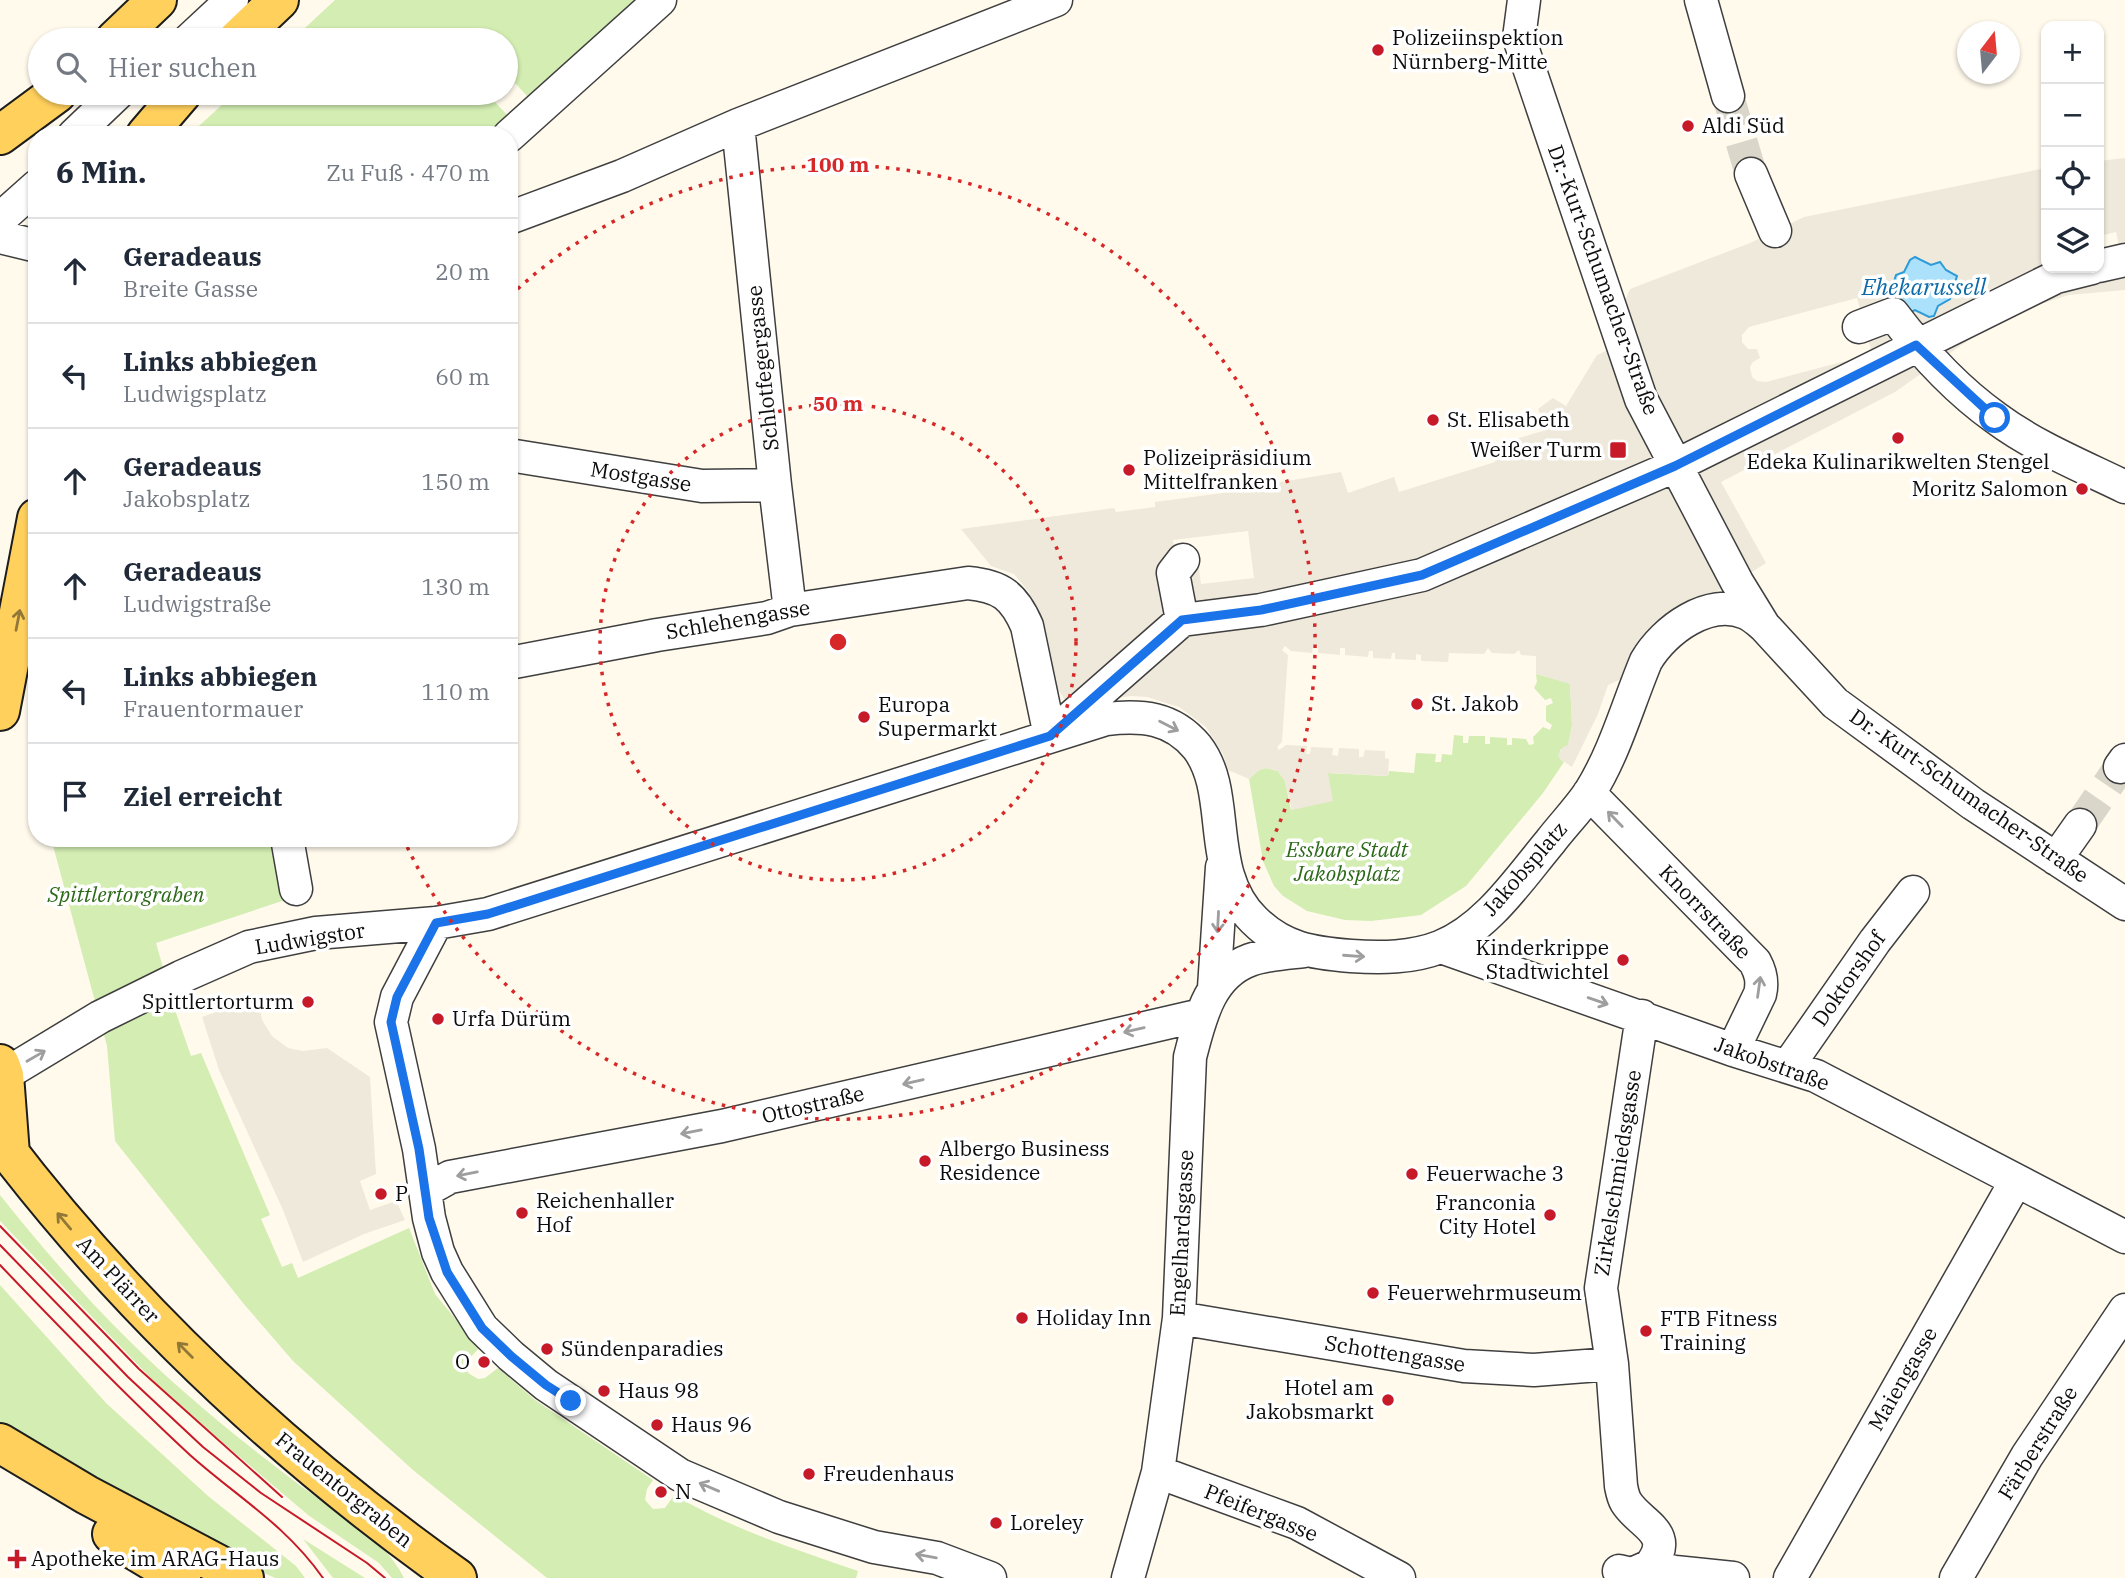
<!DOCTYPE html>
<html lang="de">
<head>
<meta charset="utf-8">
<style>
	body { margin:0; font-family:"IBM Plex Serif",serif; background:#f6f6f7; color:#1f2937 }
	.controls { position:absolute; right:21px; top:21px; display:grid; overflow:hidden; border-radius:14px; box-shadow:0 2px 5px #0004 }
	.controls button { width:63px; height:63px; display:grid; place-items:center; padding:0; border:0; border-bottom:2px solid #e0e1e3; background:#fff; color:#1f2937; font:35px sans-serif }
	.compass { position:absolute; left:1957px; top:21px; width:63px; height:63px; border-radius:50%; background:#fff; box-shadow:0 2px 5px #0004; rotate:16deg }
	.stop { position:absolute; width:21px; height:21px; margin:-16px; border:5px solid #1a73e8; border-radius:50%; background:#fff }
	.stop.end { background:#1a73e8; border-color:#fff; box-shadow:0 2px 7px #0008 }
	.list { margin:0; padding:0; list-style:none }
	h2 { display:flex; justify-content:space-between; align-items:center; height:91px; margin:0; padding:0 28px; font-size:30px }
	h2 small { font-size:23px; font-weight:400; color:#747a83 }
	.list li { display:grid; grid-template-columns:46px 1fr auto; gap:21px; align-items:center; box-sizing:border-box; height:105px; padding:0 28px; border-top:2px solid #e0e1e3 }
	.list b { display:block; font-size:26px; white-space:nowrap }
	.list p { margin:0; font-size:23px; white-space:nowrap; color:#747a83 }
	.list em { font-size:23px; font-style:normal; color:#747a83 }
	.icon { flex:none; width:38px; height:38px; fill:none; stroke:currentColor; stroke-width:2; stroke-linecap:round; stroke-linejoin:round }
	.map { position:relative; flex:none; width:2125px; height:1578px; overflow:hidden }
	.search { position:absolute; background:#fff; box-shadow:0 2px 5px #0004; left:28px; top:28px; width:490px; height:77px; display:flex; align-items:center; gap:18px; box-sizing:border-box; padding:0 24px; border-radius:38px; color:#747a83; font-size:26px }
	.panel { position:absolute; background:#fff; box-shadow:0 2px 5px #0004; left:28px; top:126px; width:490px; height:721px; border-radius:28px }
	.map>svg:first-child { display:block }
	.green { fill:#d3edb2 }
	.plaza { fill:#efe9db; fill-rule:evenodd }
	.water { fill:#ace1fb; stroke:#2d9bd8; stroke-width:2 }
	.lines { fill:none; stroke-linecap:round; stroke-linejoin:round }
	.minor-tunnel { stroke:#dbd6ca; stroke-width:32; stroke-dasharray:32 16; stroke-linecap:butt }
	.minor-casing { stroke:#3f3f3f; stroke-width:35 }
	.major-casing { stroke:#1d1d1d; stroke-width:42 }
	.minor { stroke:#fff; stroke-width:32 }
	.major { stroke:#ffd05c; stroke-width:38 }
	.tram { stroke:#c71a29; stroke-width:2 }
	.oneway { stroke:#927838 }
	.oneway2 { stroke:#9e9e9e }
	.route { stroke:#1a73e8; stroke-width:9 }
	.ring { fill:none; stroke:#d62828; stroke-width:3.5; stroke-dasharray:3.5 7 }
	.poi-dot { fill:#c71a29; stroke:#fff; stroke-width:2.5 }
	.labels { text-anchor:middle; stroke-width:7; stroke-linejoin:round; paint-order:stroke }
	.poi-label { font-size:21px; fill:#0c0c0c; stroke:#fff; text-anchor:start }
	.street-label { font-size:21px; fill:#0c0c0c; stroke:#fff }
	.park-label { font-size:21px; font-style:italic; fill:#2c6918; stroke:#fff }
	.water-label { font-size:23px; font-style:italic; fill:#0c6aa8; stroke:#fff }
	.centre { fill:#d62828; stroke:#fff; stroke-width:3.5 }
	.ring-label { font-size:21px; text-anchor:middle; font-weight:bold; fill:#d62828; stroke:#fff; stroke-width:7; stroke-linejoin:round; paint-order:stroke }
</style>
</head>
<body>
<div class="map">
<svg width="2125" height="1578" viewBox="0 0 2125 1578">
	<rect width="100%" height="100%" fill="#fffaec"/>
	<!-- green -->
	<path class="green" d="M335,0H636L529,98L515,83L506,91V40H292Z
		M235,93H504L495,102L509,117L489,135H189Z
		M1536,674L1570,683L1572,725L1568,746L1560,750V759L1564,762L1543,793L1466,886L1421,915L1371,921L1345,920L1307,911L1283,896L1274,886L1263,861L1249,779L1259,770L1266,768L1278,771L1285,781L1291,810L1327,773L1388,776L1389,771L1414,773L1416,753L1436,754L1435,762H1441L1442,754L1452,755L1454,735L1463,736V743H1468L1469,736H1485V744H1490V737L1507,738V745H1512V738L1526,739L1529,745L1534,744L1533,737L1543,727L1550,730L1552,725L1546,721V706L1553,703L1551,698L1545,700L1534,688L1537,682Z
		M51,838H271L288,899L156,943L175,1010L191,1056L201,1053L270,1215L261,1219L282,1267L292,1263L298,1278L409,1228L435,1294L479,1348L467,1361L468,1373L478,1379L485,1378L498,1368L535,1400L653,1480L647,1489L645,1500L653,1509L665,1508L674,1495C732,1529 795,1549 858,1571L856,1578H547L413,1470L293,1361L243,1303L115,1141L107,1046Z
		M0,1195C57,1267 120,1337 190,1397C226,1429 264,1458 302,1487C339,1514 383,1536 404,1578H392L379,1563L308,1515L167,1395L0,1221Z
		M0,1285L106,1403L208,1496L296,1566L305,1578H275L219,1552L0,1426Z
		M303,1539L365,1578H333Z"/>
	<!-- plaza -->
	<path class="plaza" d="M2125,158V290L2069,295L2003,316L1895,392L1721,482L1766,563L1737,582L1676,609L1660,619L1647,632L1627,662L1621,679L1608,685L1598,714L1572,767L1560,759L1558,755L1563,747L1568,745L1572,725L1570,684L1536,674V656L1521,655L1519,650L1514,654L1492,653L1488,648L1484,654L1449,653L1448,662L1421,661V655L1416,654V660L1395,659V653H1392L1391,659L1373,658V651H1369L1368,657L1345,655V648H1340V655L1318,653V645H1313L1312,653L1291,651L1285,646L1282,650L1288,655L1282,742L1277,747L1279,750L1286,745L1307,746L1306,754H1310L1311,747L1333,748L1332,755L1338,756L1339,748L1359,749V757H1363L1365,750L1385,751V758L1389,759L1388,776L1328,773L1333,801L1292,810L1285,781L1278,771L1266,768L1259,770L1249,779L1228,770L1223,754L1206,727L1179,707L1147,697L1131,696L1074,705L1066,701L1056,687L1029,592L1014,574L991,566L961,529L1114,508L1116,512L1155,507V502L1275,486V483L1341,472L1348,493L1394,477L1399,492L1495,462L1492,453L1501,450L1499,444L1546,430L1538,409L1553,398L1566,406L1597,355L1621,344L1615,325L1630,289L1750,243L1804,217L2046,168V268L2121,255L2116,232L2099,236V161ZM1915,257L1921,258L1926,263L1946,267L1947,270L1954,272L1952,295L1938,305L1937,311L1923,315L1902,297L1893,285L1908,268L1910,260ZM1857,298L1872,354L1766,382L1757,381L1752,377L1750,367L1753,362L1760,358L1757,349H1748L1742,342V335L1749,327ZM1248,531L1254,578L1201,584L1196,548L1174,550L1173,540Z
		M261,996L259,1002L262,1020L272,1036L288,1048L303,1051L327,1048L370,1077L376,1174L360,1181L370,1210L396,1201L405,1220L364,1234L303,1262L283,1210L219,1070L202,1017Z"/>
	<!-- water -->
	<path class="water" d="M1915,257L1931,265L1940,262L1946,270L1957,276L1950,299L1938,306L1934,316L1929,317L1915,310L1911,312L1899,303C1901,294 1899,293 1893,285L1896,275L1904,272L1910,260Z"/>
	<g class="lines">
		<!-- minor-tunnel -->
		<path class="minor-tunnel" d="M1728,96L1751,174
			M2080,825L2120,767"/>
		<defs>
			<path id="minor" d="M1524,0L1519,38L1641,399L1737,582L1764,626L1835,703L1973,804L2125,904
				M1701,0L1728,96
				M189,40L232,0
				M738,125L775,485L790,610
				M74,135L118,93
				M509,136L660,0
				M1751,174L1775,231
				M509,218L622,176L738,125L1056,0
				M0,219L37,186
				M0,237L37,246
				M2099,266L2125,260
				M1859,327L1893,314C1921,351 1958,391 1996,418C2035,447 2082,466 2125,487
				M509,455L702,486L775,485
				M1182,620L1173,573L1183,560
				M509,663L657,635L767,618L790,610L968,583C1001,586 1014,596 1027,626L1050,736
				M1059,728L1182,620L1261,610L1422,575L1675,466L2056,277L2092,268
				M2120,767L2125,760
				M1589,793L1755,962C1761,973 1763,982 1760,994L1733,1050
				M287,838L296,889
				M2056,859L2080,825
				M436,923L397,997L391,1022L419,1149L429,1218L438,1252L447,1272L482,1328L511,1356L546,1385L680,1475L779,1517L874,1547L937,1558L990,1578
				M1441,947L1733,1050L1816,1076L2125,1237
				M1214,988L1222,867
				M1642,1016L1601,1288L1612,1364L1621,1486C1622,1491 1623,1497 1626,1502C1640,1525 1676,1532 1650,1566
				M1788,1066L1875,941L1913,892
				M4,1075L100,1017L181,977L249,947L316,933L436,923L488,914L1106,719C1142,715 1172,717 1197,747C1233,793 1204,871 1254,920C1283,949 1313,953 1351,956C1381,958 1412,958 1440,947C1487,928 1519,879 1550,842C1563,825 1578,810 1590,792C1615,752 1628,704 1646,661C1664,630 1709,597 1746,613C1753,616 1758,621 1764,626
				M425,1191L450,1177L722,1126L1201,1015
				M1179,1318L1464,1366L1534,1370L1612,1364
				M1158,1472L1297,1523L1399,1578
				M1619,1571L1632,1574L1650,1566L1675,1572L1733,1578
				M1128,1578L1158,1472L1179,1318L1190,1057C1200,1019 1209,975 1250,960C1267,954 1286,953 1304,951
				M1790,1578L2016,1181
				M1956,1578L2027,1456L2125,1310"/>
			<path id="major" d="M115,40L157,0
				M237,40L279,0
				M0,135L57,93
				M146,135L182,93
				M0,711L37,518
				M0,1064L4,1075L10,1154
				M0,1141C128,1309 285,1456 457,1578
				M0,1443L87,1495L244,1578
				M112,1534L126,1545L181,1578"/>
		</defs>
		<!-- minor casing -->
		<use href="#minor" class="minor-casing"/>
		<!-- major casing -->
		<use href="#major" class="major-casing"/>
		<!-- minor -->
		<use href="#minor" class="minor"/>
		<!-- major -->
		<use href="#major" class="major"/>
		<!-- tram -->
		<path class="tram" d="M0,1226L139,1369L282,1497
			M0,1245L128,1377L203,1447L261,1493L367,1563L385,1578
			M0,1265C62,1330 124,1394 190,1455C237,1497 285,1524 323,1578"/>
	</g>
	<!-- one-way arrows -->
	<defs><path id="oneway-shaft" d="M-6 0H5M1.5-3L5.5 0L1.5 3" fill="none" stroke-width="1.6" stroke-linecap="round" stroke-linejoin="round" transform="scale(1.75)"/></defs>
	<g class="oneway">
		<use href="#oneway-shaft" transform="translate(18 620) rotate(-79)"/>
		<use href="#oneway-shaft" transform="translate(64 1221) rotate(-130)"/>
		<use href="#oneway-shaft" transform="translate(185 1350) rotate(-135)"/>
	</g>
	<g class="oneway2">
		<use href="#oneway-shaft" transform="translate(1169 726) rotate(27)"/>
		<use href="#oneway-shaft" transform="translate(1615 819) rotate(-134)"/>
		<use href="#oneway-shaft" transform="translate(1218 922) rotate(93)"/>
		<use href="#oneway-shaft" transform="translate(1354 956) rotate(4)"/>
		<use href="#oneway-shaft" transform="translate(1759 987) rotate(-82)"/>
		<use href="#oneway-shaft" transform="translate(1598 1001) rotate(19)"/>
		<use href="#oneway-shaft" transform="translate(1134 1030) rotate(167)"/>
		<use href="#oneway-shaft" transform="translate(36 1056) rotate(-30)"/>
		<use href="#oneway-shaft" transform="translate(913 1082) rotate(167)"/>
		<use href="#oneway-shaft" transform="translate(691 1132) rotate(169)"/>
		<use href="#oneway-shaft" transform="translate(467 1174) rotate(169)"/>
		<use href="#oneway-shaft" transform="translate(709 1487) rotate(-157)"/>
		<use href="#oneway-shaft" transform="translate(926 1556) rotate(-170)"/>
	</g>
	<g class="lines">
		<!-- route -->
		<path class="route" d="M571,1401L546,1385L511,1356L482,1328L447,1272L429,1218L419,1149L391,1022L397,997L436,923L488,914L1050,736L1182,620L1261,610L1422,575L1675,466L1916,345L1995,418"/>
	</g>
	<!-- distance rings -->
	<g class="ring">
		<circle cx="838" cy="642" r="238"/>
		<path d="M510 296A477 477 0 1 1 404 840"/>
	</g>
	<!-- markers -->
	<g class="poi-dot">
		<circle cx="1378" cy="50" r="7"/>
		<circle cx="1688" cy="126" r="7"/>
		<circle cx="1433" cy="420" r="7"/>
		<circle cx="1898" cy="438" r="7"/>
		<rect x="1609" y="441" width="18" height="18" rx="3.5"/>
		<circle cx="1129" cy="470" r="7"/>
		<circle cx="2082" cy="489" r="7"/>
		<circle cx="1417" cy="704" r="7"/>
		<circle cx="864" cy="717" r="7"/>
		<circle cx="1623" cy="960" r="7"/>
		<circle cx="308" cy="1002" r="7"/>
		<circle cx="438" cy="1019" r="7"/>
		<circle cx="925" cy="1161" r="7"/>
		<circle cx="1412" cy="1174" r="7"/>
		<circle cx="381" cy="1194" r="7"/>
		<circle cx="522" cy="1213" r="7"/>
		<circle cx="1550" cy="1215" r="7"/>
		<circle cx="1373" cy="1293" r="7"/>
		<circle cx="1022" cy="1318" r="7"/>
		<circle cx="1646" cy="1331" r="7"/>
		<circle cx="547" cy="1349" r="7"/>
		<circle cx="484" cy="1362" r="7"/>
		<circle cx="604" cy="1391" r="7"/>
		<circle cx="1388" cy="1400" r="7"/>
		<circle cx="657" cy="1425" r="7"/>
		<circle cx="809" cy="1474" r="7"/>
		<circle cx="661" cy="1492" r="7"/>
		<circle cx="996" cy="1523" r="7"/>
		<path d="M13.5 1548.5h7v7h7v7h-7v7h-7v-7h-7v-7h7z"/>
	</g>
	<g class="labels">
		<!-- poi labels -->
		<g class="poi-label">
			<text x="1392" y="45">Polizeiinspektion<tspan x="1392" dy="24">Nürnberg-Mitte</tspan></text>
			<text x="1702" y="133">Aldi Süd</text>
			<text x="1447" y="427">St. Elisabeth</text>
			<text x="1602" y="457" text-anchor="end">Weißer Turm</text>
			<text x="1143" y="465">Polizeipräsidium<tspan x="1143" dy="24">Mittelfranken</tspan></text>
			<text x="1898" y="469" text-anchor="middle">Edeka Kulinarikwelten Stengel</text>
			<text x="2068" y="496" text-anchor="end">Moritz Salomon</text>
			<text x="1431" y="711">St. Jakob</text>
			<text x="878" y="712">Europa<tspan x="878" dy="24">Supermarkt</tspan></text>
			<text x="1609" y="955" text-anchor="end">Kinderkrippe<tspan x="1609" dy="24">Stadtwichtel</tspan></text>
			<text x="294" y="1009" text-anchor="end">Spittlertorturm</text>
			<text x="452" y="1026">Urfa Dürüm</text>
			<text x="939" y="1156">Albergo Business<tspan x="939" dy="24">Residence</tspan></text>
			<text x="1426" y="1181">Feuerwache 3</text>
			<text x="395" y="1201">P</text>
			<text x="536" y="1208">Reichenhaller<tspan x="536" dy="24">Hof</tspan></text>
			<text x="1536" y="1210" text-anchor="end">Franconia<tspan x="1536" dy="24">City Hotel</tspan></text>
			<text x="1387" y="1300">Feuerwehrmuseum</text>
			<text x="1036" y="1325">Holiday Inn</text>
			<text x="1660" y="1326">FTB Fitness<tspan x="1660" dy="24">Training</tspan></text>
			<text x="561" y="1356">Sündenparadies</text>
			<text x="470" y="1369" text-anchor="end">O</text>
			<text x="1374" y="1395" text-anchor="end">Hotel am<tspan x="1374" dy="24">Jakobsmarkt</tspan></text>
			<text x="618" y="1398">Haus 98</text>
			<text x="671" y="1432">Haus 96</text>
			<text x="823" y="1481">Freudenhaus</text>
			<text x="675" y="1499">N</text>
			<text x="1010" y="1530">Loreley</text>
			<text x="31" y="1566">Apotheke im ARAG-Haus</text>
		</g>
		<!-- street labels -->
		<g class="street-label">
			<text transform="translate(1603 280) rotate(70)" y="7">Dr.-Kurt-Schumacher-Straße</text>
			<text transform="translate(763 368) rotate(-96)" y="7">Schlotfegergasse</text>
			<text transform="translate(641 477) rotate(9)" y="7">Mostgasse</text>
			<text transform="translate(738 620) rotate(-10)" y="7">Schlehengasse</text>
			<text transform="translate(1969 796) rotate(35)" y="7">Dr.-Kurt-Schumacher-Straße</text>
			<text transform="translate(1525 869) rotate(-49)" y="7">Jakobsplatz</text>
			<text transform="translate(1705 912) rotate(46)" y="7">Knorrstraße</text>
			<text transform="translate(310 939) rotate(-9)" y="7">Ludwigstor</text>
			<text transform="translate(1849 979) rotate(-55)" y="7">Doktorshof</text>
			<text transform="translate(1772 1064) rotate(20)" y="7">Jakobstraße</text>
			<text transform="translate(813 1105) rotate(-13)" y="7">Ottostraße</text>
			<text transform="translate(1618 1173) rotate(-81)" y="7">Zirkelschmiedsgasse</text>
			<text transform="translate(1182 1233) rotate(-87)" y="7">Engelhardsgasse</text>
			<text transform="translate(118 1280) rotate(47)" y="7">Am Plärrer</text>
			<text transform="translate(1395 1354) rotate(9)" y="7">Schottengasse</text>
			<text transform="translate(1903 1379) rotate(-60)" y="7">Maiengasse</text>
			<text transform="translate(2038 1443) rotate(-58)" y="7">Färberstraße</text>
			<text transform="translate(344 1490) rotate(39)" y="7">Frauentorgraben</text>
			<text transform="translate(1261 1513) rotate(22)" y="7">Pfeifergasse</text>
		</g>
		<!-- park labels -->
		<g class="park-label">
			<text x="1347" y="857">Essbare Stadt<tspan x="1347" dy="24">Jakobsplatz</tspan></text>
			<text x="126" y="902">Spittlertorgraben</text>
		</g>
		<!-- water labels -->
		<g class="water-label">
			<text x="1924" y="295">Ehekarussell</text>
		</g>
	</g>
	<circle cx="838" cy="642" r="10" class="centre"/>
	<g class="ring-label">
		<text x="838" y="172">100 m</text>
		<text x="838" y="411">50 m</text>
	</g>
</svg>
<div class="controls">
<button>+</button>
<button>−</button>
<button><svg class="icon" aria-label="locate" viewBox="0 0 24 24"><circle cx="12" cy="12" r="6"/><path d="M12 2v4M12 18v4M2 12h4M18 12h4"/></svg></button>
<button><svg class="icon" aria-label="layers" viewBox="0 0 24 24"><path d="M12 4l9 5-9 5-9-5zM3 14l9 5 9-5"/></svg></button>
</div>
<svg class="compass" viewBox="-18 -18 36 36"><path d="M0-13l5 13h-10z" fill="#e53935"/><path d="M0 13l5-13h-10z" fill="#747a83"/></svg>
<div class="stop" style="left:1995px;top:418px"></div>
<div class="stop end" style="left:571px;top:1401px"></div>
<div class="search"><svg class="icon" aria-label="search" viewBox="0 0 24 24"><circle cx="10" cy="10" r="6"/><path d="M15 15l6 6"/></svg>Hier suchen</div>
<section class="panel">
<h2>6 Min.<small>Zu Fuß · 470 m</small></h2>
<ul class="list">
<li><svg class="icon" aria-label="ahead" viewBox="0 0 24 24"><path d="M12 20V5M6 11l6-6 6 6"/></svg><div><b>Geradeaus</b><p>Breite Gasse</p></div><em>20 m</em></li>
<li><svg class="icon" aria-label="left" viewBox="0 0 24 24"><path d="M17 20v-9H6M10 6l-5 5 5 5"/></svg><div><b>Links abbiegen</b><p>Ludwigsplatz</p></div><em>60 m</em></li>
<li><svg class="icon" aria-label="ahead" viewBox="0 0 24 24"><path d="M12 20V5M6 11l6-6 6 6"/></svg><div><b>Geradeaus</b><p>Jakobsplatz</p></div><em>150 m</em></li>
<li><svg class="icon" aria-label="ahead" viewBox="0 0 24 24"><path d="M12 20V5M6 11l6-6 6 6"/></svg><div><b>Geradeaus</b><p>Ludwigstraße</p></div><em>130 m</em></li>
<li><svg class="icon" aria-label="left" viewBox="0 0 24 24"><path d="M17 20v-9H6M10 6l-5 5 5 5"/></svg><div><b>Links abbiegen</b><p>Frauentormauer</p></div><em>110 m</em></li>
<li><svg class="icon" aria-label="arrive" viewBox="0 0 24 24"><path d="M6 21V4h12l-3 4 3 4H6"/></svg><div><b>Ziel erreicht</b></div></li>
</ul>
</section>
</div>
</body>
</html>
